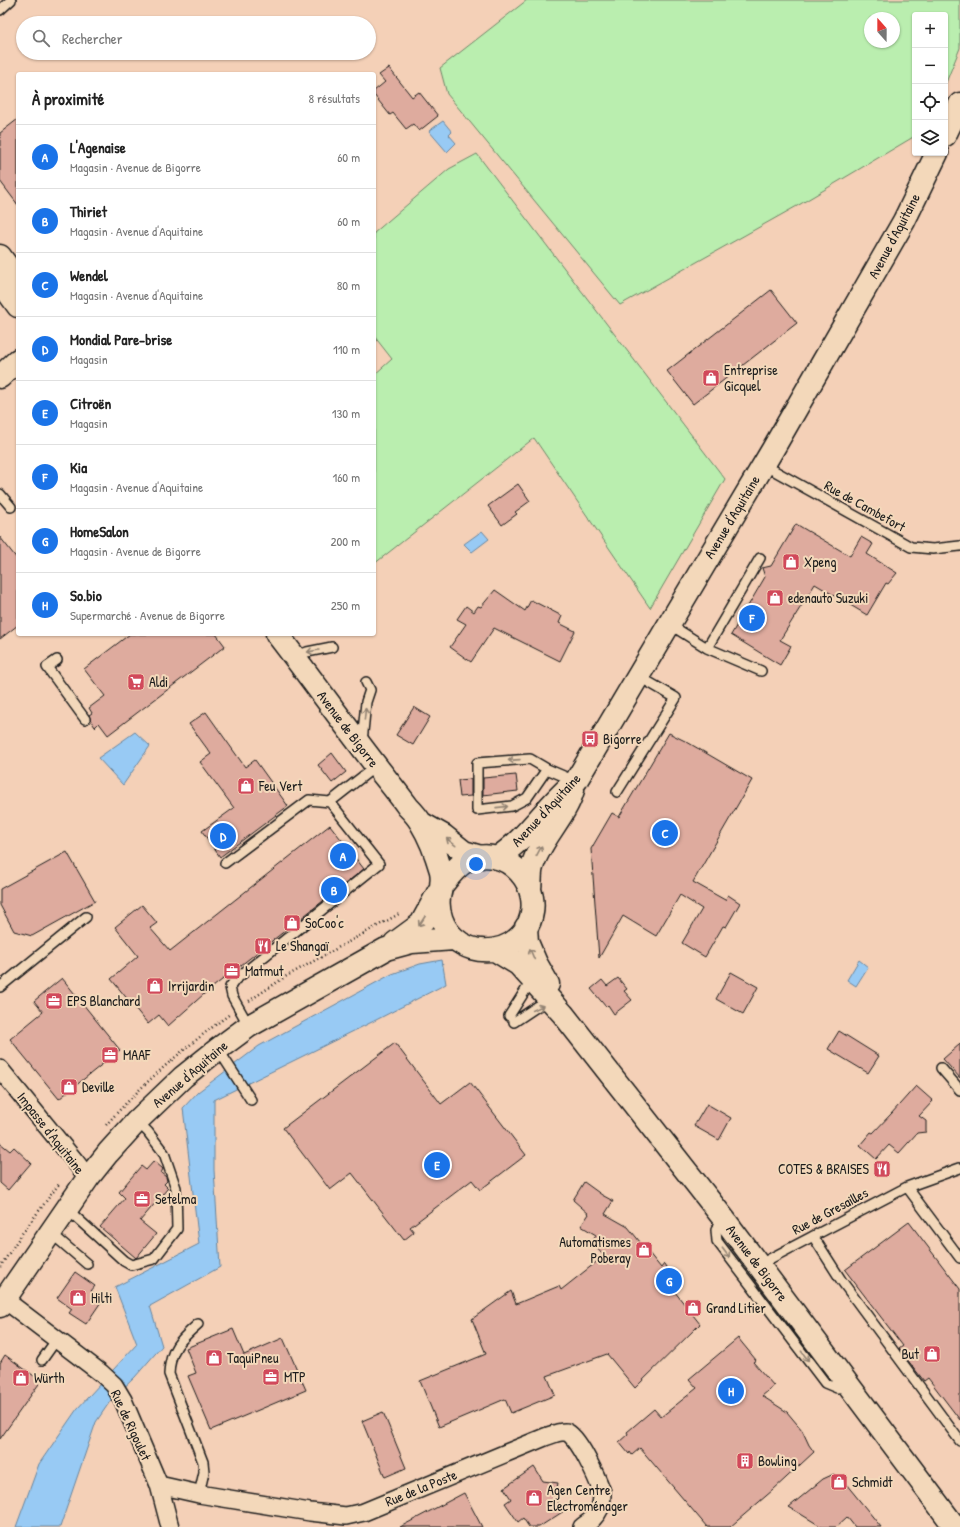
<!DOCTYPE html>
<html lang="fr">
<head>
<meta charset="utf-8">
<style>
	body { margin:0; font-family:"Patrick Hand",sans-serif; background:#f2f2f2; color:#222 }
	.controls { position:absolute; right:12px; top:12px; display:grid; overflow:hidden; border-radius:4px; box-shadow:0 1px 3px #0004 }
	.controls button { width:36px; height:36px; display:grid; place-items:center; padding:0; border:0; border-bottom:1px solid #e0e0e0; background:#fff; color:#222; font:20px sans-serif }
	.compass { position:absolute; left:864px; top:12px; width:36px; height:36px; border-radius:50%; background:#fff; box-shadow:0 1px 3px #0004; rotate:339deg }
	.you { position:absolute; left:476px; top:864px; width:14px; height:14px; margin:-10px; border:3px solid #fff; border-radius:50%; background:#1a73e8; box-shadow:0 0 0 6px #1a73e833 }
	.badge { display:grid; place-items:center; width:26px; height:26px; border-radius:50%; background:#1a73e8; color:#fff; font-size:13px; font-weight:700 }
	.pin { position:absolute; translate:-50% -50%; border:2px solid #fff; box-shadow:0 1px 4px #0006 }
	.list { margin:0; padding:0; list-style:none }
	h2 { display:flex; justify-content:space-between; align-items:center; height:52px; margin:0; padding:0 16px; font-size:17px }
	h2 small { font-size:13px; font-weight:400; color:#767676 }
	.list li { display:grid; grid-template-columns:26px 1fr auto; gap:12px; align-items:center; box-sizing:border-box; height:64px; padding:0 16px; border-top:1px solid #e0e0e0 }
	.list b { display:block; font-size:15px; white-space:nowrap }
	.list p { margin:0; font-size:13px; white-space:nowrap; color:#767676 }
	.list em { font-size:13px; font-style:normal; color:#767676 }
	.icon { flex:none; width:22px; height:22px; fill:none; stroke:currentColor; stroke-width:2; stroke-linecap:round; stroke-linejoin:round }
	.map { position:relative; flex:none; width:960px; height:1527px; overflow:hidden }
	.search { position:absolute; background:#fff; box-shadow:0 1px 3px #0004; left:16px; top:16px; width:360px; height:44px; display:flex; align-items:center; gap:10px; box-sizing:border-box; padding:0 14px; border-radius:22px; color:#767676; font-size:15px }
	.panel { position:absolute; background:#fff; box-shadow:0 1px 3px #0004; left:16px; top:72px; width:360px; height:564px; border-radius:4px }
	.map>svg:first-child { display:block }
	.green { fill:#baeeaf; stroke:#6b8566; fill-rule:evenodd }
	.water { fill:#98caf4; stroke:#66849e }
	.building { fill:#deab9e; stroke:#1c1c1c }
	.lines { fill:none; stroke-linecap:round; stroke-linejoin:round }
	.lane-casing { stroke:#1c1c1c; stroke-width:12 }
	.street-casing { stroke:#1c1c1c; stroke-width:20 }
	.secondary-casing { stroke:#1c1c1c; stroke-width:25 }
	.path { stroke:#1c1c1c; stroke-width:2.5; stroke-dasharray:1 3; stroke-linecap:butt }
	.lane { stroke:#f3d8ba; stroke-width:9 }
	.street { stroke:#f3d8ba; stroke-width:17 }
	.secondary { stroke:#f3d8ba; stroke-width:22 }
	.oneway { stroke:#928373 }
	.labels { text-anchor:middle; stroke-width:4; stroke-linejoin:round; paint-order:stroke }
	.street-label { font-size:14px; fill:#1c1c1c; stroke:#f3d8ba }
	.poi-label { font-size:14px; fill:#1c1c1c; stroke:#f3d8ba; text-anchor:start }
</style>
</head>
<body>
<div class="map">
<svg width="960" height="1527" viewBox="0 0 960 1527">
	<rect width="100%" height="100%" fill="#f4d0b7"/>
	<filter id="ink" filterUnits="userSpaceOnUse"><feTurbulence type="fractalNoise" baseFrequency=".025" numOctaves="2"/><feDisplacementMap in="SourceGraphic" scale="8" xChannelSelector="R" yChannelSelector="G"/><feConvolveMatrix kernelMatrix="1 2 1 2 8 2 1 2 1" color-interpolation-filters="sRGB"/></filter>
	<g filter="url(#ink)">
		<!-- green -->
		<path class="green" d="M527,0H960V48L945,85V15H915V136L797,206L620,305L447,94L440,68ZM870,18H894V42H870Z
			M477,154L725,479L650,608L534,438L374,564V375L392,359L374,336V233L449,169Z"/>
		<!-- water -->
		<path class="water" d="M443,121L452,132L449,135L456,143L447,152L429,131Z
			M482,531L489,539L472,552L464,544Z
			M135,732L150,746L123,785L98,758Z
			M442,960L446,984L376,1020L214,1100V1170L220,1267L150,1306L162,1346L135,1377L111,1400L96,1422L60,1527H16L39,1464L77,1409L137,1344L115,1287L199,1244L183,1108L198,1092L259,1046L392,974L420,964Z
			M859,960L868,967L856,986L847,980Z"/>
		<!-- building -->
		<path class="building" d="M389,68L412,97L419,92L438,116L419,131L413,124L406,129L393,113L390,115L374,95V91L385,82L379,75Z
			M18,119V205L0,181V133Z
			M771,290L797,323L693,404L667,371Z
			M518,484L530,501L515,512L517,514L502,525L488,506Z
			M796,524L850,556L861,537L873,544L867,554L897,573L888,584L886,583L867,615L815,584L780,640L791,646L780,665L731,635L765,577L762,568L771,566Z
			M0,537L18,560V625L0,639Z
			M495,590L525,611L531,600L562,616L559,623L575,631L560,661L494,628L471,662L450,647L466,624L457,619L466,606L474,612L478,606L481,607Z
			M130,634H216L225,646L108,735L99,723L95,727L91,721L89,715L92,713L89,708L105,696L84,669Z
			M414,707L430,717L413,745L396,735Z
			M206,712L245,767L255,760L288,806L220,857L202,831L234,808L200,762L211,754L189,724Z
			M669,733L687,742L752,780L693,882L725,900L728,895L740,903L726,927L723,926L705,957L682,943L702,909L680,895L656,936L623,916L599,958L591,849L612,813L619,817Z
			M332,753L346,772L332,783L318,765Z
			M516,775L518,791L483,795V778Z
			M471,779V796L460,797L458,780Z
			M330,825L364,869L204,994L168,1026L159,1015L148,1024L111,979L138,956L115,927L142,905L157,923L150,928L170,951Z
			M67,852L95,901L32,936L14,931L0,905V889Z
			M731,972L758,987L743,1014L716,999Z
			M62,978L120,1050L59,1099L10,1039L43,1012L34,1001Z
			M618,978L627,989L624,991L632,1000L614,1014L608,1005L606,1007L591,989L602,980L607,986Z
			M839,1031L879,1056L868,1073L828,1049Z
			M395,1043L441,1104L470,1082L526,1155L480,1190L472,1180L410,1227L414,1232L404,1240L352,1173L330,1190L283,1128Z
			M960,1044V1078L943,1059Z
			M916,1086L933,1101L919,1116L926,1121V1132L917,1133L899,1153L889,1145L876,1159L860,1145L871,1132L873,1133L891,1114Z
			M707,1104L731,1118L719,1140L694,1126Z
			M0,1143L10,1151L14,1147L31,1163L8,1190L0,1183Z
			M154,1161L163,1169L161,1173L166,1177L167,1181L164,1184L168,1188L140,1221L156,1234L136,1258L100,1227L125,1198L119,1192L141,1166L146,1170Z
			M584,1182L602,1195L613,1201L605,1214L628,1227L661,1268L664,1264L673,1277L671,1287L700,1324L635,1388L607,1354L547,1376L555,1395L511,1413L505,1399L439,1427L420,1381L486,1354L472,1319L511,1291L516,1304L559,1286L561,1290L604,1256L592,1243L596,1235L581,1226L589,1214L573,1200Z
			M909,1222L960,1289V1420L928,1378L924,1381L899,1349L903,1346L845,1270Z
			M75,1272L95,1286L91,1291L103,1299L86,1324L69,1313L72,1309L57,1298Z
			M233,1329L244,1355L283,1338L306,1390L211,1430L188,1376L196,1373L186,1348Z
			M738,1338L756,1360L753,1362L774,1386L762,1396L787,1412L802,1430L809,1445L814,1452L773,1490L730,1527H707L640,1448L632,1455L630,1452L629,1454L619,1442L628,1434L627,1432L654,1409L661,1417L697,1388L689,1379Z
			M5,1355L41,1381L0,1439V1363Z
			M383,1412L406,1468L385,1477L362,1421Z
			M534,1467L543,1481L558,1483L555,1497L564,1511L539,1527H529L523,1518L518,1522L505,1503L511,1499L504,1488Z
			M834,1474L841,1481L842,1479L881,1527H855L847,1517L836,1527H822L789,1507L823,1479Z
			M464,1493L482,1527H400Z"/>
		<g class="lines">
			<defs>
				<path id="lane" d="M0,10L11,0
					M764,465L911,547L933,549L960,546
					M0,494L11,507
					M669,624L707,648L760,558
					M707,648L761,671
					M294,657L307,652L332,647
					M57,660L47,667L85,719
					M362,742L366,702L370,690L366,682
					M547,769L527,798L512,806L477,810V763L530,759L547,769L575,781
					M617,792L676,698L638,676
					M225,863L309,800L330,802L376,766
					M0,987L86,917
					M509,1016L532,980
					M514,1022L538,1006L545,1004L551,1007
					M249,1026L232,996L230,987L235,980L379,864L330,802
					M218,1049L251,1100
					M941,1068L960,1090
					M907,1187L960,1258
					M67,1209L124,1261L131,1265L154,1259L177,1229L176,1188L164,1153L148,1132L137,1121
					M724,1219L716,1230L717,1241L825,1383L837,1388L850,1387
					M51,1233L87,1264
					M813,1236L841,1280L960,1441
					M758,1265L907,1187L960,1168
					M198,1324C180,1340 170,1349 169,1374L203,1462L204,1472L199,1494
					M42,1360L57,1339"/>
				<path id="street" d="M0,1069L75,1161L88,1178
					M5,1300L101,1373L114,1385L123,1400L159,1485L170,1527
					M159,1485L199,1494L310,1512L346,1516L364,1512L545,1437C551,1435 560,1431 566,1432C578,1435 598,1480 602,1492C602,1495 602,1500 601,1504C599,1514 590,1522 582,1527"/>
				<path id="secondary" d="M945,135L960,104
					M0,256L18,281
					M0,281L18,306
					M0,377L18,360
					M277,634C311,678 343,723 377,767C387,780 398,793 408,807C413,812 418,818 421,823C429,836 437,857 441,871C443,881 441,888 439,897C437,912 443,928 454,938C476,958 512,953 527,927C548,888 506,841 466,861C456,867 450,875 443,884
					M421,823L444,836L464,852L481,857
					M497,858C528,838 547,804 576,781L773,449L904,221L937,153
					M530,889C531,882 530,873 532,867C540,839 565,818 573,790
					M526,927L527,942L536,963L548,984
					M395,943L421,924L439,891
					M495,950L518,964L563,1014L724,1219L955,1527
					M0,1306L88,1178L108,1153L137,1121L183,1077L218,1049L249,1026L386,949L412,942L454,939"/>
			</defs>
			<!-- lane casing -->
			<use href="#lane" class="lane-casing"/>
			<!-- street casing -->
			<use href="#street" class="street-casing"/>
			<!-- secondary casing -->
			<use href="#secondary" class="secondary-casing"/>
			<!-- path -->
			<path class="path" d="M249,1001L285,977L399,914
				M106,1125C143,1083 185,1047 230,1014
				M0,1267L21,1235L59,1184"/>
			<!-- lane -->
			<use href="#lane" class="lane"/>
			<!-- street -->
			<use href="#street" class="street"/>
			<!-- secondary -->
			<use href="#secondary" class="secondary"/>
		</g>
		<!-- one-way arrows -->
		<defs><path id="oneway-shaft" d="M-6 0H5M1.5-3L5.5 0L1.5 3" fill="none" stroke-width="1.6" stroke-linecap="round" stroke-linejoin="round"/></defs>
		<g class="oneway">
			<use href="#oneway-shaft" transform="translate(313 651) rotate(170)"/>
			<use href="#oneway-shaft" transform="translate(365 714) rotate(-84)"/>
			<use href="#oneway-shaft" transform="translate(514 760) rotate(176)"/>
			<use href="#oneway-shaft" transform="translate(502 807) rotate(-6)"/>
			<use href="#oneway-shaft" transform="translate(451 842) rotate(-142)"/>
			<use href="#oneway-shaft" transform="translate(539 851) rotate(-62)"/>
			<use href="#oneway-shaft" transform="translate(422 921) rotate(123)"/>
			<use href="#oneway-shaft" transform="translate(532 954) rotate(-113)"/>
			<use href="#oneway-shaft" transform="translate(538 1008) rotate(-25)"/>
			<use href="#oneway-shaft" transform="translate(726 1253) rotate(53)"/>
			<use href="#oneway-shaft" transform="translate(805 1356) rotate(53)"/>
		</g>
	</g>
	<!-- icons -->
	<defs>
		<symbol id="shop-square" viewBox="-11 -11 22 22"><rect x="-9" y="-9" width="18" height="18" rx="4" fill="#d1495b" stroke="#f3d8ba"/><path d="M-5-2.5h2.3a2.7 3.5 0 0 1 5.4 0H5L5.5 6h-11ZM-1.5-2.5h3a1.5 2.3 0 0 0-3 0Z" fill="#fff"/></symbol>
		<symbol id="supermarket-square" viewBox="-11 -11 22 22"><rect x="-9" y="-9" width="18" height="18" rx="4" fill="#d1495b" stroke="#f3d8ba"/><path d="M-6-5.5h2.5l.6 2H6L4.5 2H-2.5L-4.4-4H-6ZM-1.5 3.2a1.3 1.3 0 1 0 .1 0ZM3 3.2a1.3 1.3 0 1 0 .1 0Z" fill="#fff"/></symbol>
		<symbol id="bus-square" viewBox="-11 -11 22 22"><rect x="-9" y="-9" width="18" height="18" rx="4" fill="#d1495b" stroke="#f3d8ba"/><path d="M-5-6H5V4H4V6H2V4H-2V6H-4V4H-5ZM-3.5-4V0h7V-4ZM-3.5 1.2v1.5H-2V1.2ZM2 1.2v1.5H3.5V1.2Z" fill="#fff"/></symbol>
		<symbol id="restaurant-square" viewBox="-11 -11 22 22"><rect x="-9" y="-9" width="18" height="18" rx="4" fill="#d1495b" stroke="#f3d8ba"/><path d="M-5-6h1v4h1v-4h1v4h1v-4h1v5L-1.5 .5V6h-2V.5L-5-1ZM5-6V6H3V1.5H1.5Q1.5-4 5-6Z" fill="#fff"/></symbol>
		<symbol id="office-square" viewBox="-11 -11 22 22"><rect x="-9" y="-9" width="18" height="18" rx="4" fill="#d1495b" stroke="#f3d8ba"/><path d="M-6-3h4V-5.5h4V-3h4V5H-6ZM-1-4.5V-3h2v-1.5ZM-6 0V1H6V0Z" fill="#fff"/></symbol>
		<symbol id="building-square" viewBox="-11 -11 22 22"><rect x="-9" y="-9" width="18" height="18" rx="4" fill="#d1495b" stroke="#f3d8ba"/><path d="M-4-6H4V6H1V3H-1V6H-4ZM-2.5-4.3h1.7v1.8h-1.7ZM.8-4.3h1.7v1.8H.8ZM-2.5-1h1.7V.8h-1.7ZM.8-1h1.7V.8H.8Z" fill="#fff"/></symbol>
	</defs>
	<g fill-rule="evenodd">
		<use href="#shop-square" x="701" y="368" width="20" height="20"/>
		<use href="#shop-square" x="781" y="552" width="20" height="20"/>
		<use href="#shop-square" x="765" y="588" width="20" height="20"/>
		<use href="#supermarket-square" x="126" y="672" width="20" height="20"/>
		<use href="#bus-square" x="580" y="729" width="20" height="20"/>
		<use href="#shop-square" x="236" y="776" width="20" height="20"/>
		<use href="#shop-square" x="282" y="913" width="20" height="20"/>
		<use href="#restaurant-square" x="253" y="936" width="20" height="20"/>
		<use href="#office-square" x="222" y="961" width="20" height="20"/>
		<use href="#shop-square" x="145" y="976" width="20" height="20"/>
		<use href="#office-square" x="44" y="991" width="20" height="20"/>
		<use href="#office-square" x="100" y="1045" width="20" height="20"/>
		<use href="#shop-square" x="59" y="1077" width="20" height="20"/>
		<use href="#restaurant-square" x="872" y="1159" width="20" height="20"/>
		<use href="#office-square" x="132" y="1189" width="20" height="20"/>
		<use href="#shop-square" x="634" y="1240" width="20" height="20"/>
		<use href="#shop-square" x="68" y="1288" width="20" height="20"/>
		<use href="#shop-square" x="683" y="1298" width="20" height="20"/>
		<use href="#shop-square" x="922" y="1344" width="20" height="20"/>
		<use href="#shop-square" x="204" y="1348" width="20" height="20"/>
		<use href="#office-square" x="261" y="1367" width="20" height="20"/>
		<use href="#shop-square" x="11" y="1368" width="20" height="20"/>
		<use href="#building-square" x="735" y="1451" width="20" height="20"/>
		<use href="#shop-square" x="829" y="1472" width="20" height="20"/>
		<use href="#shop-square" x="524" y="1488" width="20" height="20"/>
	</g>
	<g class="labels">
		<!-- street labels -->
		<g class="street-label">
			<text transform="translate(894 236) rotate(-62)" y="5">Avenue d'Aquitaine</text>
			<text transform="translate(865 506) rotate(29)" y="5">Rue de Cambefort</text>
			<text transform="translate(732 517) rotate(-59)" y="5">Avenue d'Aquitaine</text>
			<text transform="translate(348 729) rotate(53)" y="5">Avenue de Bigorre</text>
			<text transform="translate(546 810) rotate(-47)" y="5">Avenue d'Aquitaine</text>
			<text transform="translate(190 1074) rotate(-41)" y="5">Avenue d'Aquitaine</text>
			<text transform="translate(51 1133) rotate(52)" y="5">Impasse d'Aquitaine</text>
			<text transform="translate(830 1211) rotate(-28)" y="5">Rue de Gresailles</text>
			<text transform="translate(757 1263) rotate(53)" y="5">Avenue de Bigorre</text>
			<text transform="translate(131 1425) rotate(65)" y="5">Rue de Rigoulet</text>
			<text transform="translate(421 1488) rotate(-22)" y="5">Rue de la Poste</text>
		</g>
		<!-- poi labels -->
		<g class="poi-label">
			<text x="724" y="375">Entreprise<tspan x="724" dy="16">Gicquel</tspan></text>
			<text x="804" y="567">Xpeng</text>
			<text x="788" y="603">edenauto Suzuki</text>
			<text x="149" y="687">Aldi</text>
			<text x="603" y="744">Bigorre</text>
			<text x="259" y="791">Feu Vert</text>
			<text x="305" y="928">SoCoo'c</text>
			<text x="276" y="951">Le Shangaï</text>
			<text x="245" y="976">Matmut</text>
			<text x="168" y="991">Irrijardin</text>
			<text x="67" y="1006">EPS Blanchard</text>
			<text x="123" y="1060">MAAF</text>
			<text x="82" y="1092">Deville</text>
			<text x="869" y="1174" text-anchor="end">COTES &amp; BRAISES</text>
			<text x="155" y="1204">Setelma</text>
			<text x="631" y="1247" text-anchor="end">Automatismes<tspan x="631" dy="16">Poberay</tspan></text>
			<text x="91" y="1303">Hilti</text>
			<text x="706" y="1313">Grand Litier</text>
			<text x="919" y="1359" text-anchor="end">But</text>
			<text x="227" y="1363">TaquiPneu</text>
			<text x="284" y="1382">MTP</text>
			<text x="34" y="1383">Würth</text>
			<text x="758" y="1466">Bowling</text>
			<text x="852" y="1487">Schmidt</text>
			<text x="547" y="1495">Agen Centre<tspan x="547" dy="16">Electroménager</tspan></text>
		</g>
	</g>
</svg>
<div class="controls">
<button>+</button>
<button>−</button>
<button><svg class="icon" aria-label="locate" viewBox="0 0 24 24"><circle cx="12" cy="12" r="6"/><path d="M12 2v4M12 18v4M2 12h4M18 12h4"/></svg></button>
<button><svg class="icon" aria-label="layers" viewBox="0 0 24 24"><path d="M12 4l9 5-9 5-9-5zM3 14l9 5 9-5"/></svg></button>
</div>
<svg class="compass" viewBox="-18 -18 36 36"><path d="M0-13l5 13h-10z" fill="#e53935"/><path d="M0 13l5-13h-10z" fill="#767676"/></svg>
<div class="you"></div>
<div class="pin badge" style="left:343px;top:856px">A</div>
<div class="pin badge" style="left:334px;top:890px">B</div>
<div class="pin badge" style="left:665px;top:833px">C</div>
<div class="pin badge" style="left:223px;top:836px">D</div>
<div class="pin badge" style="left:437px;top:1165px">E</div>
<div class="pin badge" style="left:752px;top:618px">F</div>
<div class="pin badge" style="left:669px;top:1281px">G</div>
<div class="pin badge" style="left:731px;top:1391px">H</div>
<div class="search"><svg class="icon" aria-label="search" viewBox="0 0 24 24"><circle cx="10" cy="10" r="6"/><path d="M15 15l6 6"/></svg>Rechercher</div>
<section class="panel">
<h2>À proximité<small>8 résultats</small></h2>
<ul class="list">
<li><span class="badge">A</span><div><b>L'Agenaise</b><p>Magasin · Avenue de Bigorre</p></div><em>60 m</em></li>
<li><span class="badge">B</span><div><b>Thiriet</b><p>Magasin · Avenue d'Aquitaine</p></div><em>60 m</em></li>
<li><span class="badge">C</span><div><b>Wendel</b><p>Magasin · Avenue d'Aquitaine</p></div><em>80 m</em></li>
<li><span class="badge">D</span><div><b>Mondial Pare-brise</b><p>Magasin</p></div><em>110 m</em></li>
<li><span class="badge">E</span><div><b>Citroën</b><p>Magasin</p></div><em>130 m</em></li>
<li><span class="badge">F</span><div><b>Kia</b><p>Magasin · Avenue d'Aquitaine</p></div><em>160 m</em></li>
<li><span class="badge">G</span><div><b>HomeSalon</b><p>Magasin · Avenue de Bigorre</p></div><em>200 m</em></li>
<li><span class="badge">H</span><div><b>So.bio</b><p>Supermarché · Avenue de Bigorre</p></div><em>250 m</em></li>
</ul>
</section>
</div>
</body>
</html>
